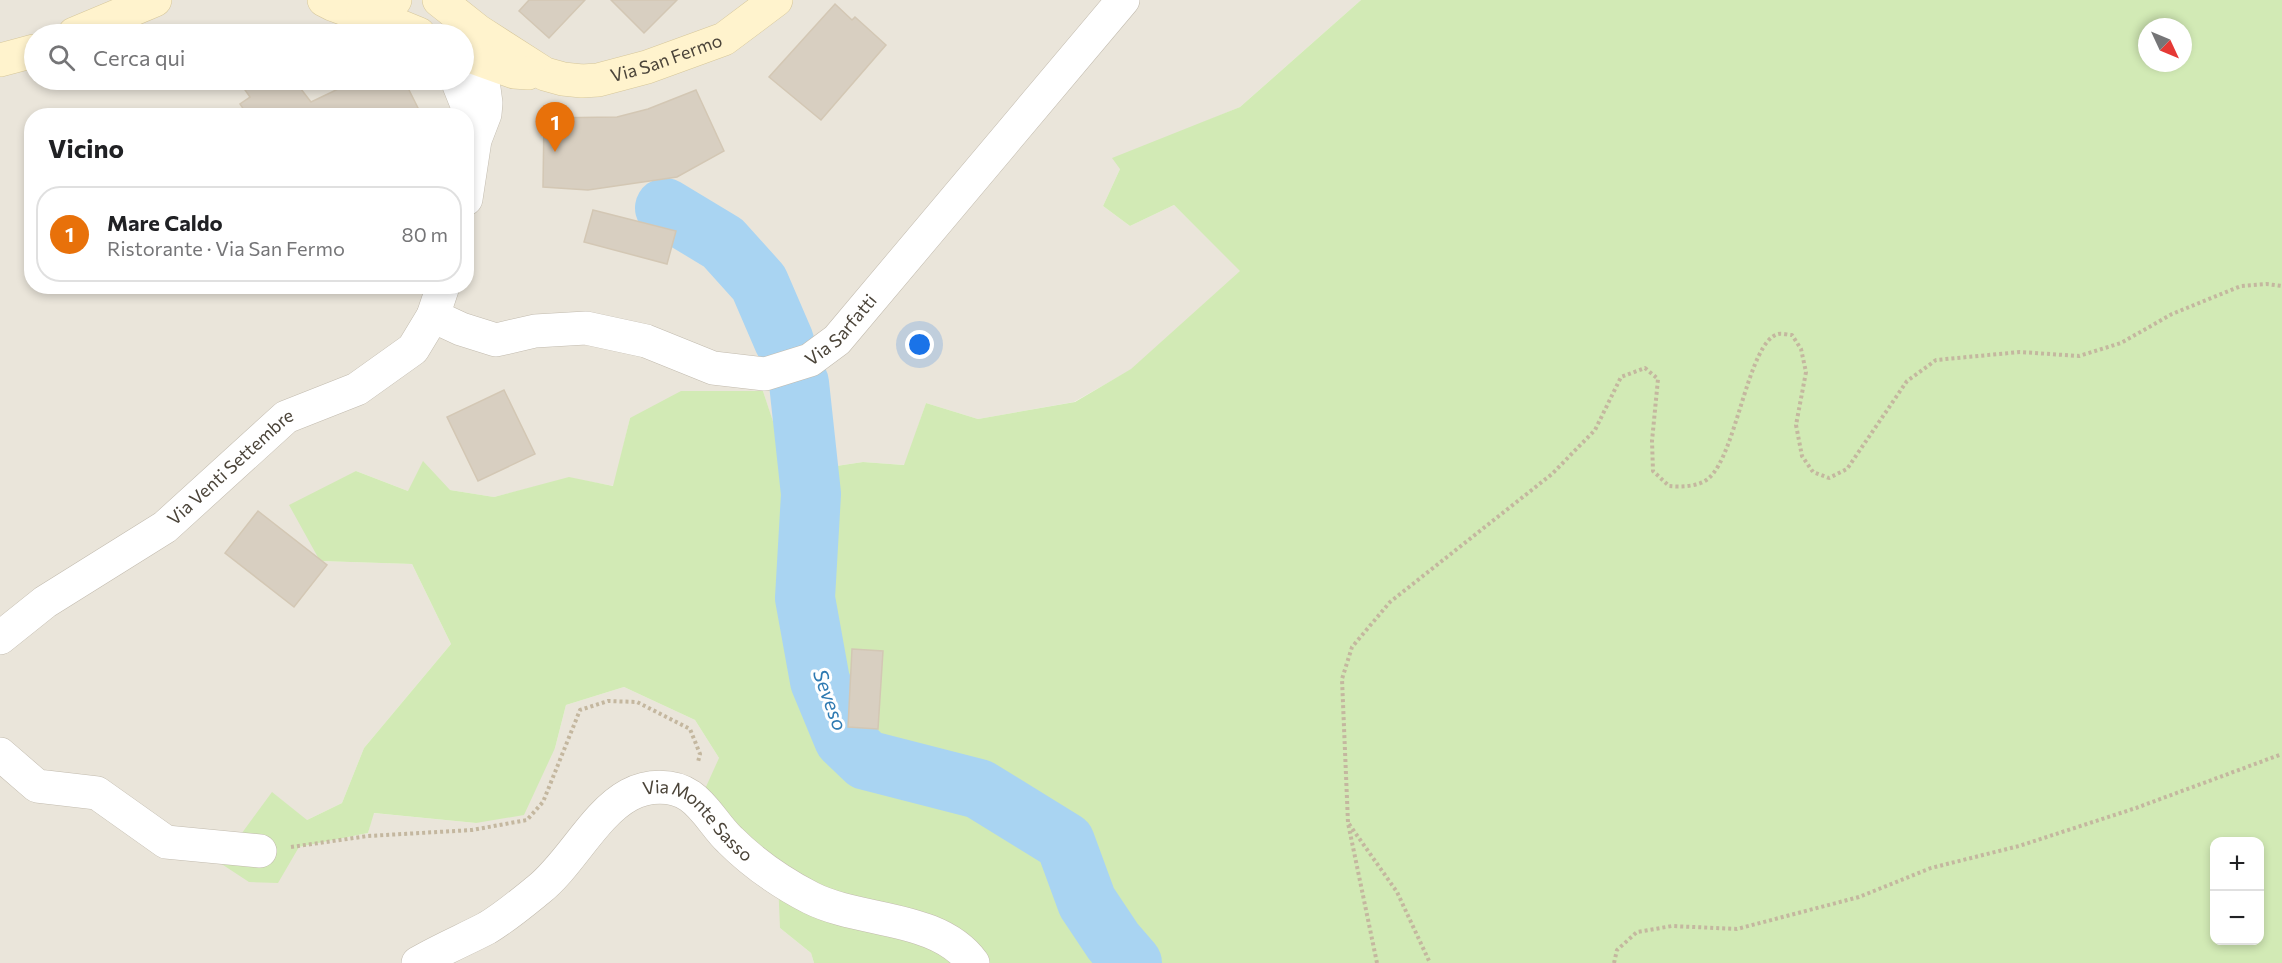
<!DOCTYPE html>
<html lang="it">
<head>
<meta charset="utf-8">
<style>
	body { margin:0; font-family:Commissioner,sans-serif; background:#f2f2f2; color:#202124 }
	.controls { position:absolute; right:18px; bottom:18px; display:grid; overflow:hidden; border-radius:12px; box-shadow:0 3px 9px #0003 }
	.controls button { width:54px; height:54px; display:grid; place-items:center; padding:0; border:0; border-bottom:2px solid #e0e0e0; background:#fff; color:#202124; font:30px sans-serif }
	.compass { position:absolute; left:2138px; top:18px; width:54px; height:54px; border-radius:50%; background:#fff; box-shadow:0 3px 9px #0003; rotate:134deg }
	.you { position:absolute; left:920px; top:345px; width:21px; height:21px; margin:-15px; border:4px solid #fff; border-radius:50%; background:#1a73e8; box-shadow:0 0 0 9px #1a73e833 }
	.badge { display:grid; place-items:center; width:39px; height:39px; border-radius:50%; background:#1a73e8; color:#fff; font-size:20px; font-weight:700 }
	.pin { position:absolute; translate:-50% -50px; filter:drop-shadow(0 2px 3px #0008) }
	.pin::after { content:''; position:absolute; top:32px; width:21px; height:18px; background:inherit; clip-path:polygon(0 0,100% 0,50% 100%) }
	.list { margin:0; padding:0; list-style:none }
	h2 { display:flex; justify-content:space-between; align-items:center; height:78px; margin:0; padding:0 24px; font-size:26px }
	h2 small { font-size:20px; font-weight:400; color:#757577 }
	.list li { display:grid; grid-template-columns:39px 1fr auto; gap:18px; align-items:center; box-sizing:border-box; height:96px; margin:0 12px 12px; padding:0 12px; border:2px solid #e0e0e0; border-radius:24px }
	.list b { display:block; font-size:22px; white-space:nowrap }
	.list p { margin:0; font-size:20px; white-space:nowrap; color:#757577 }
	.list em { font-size:20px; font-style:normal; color:#757577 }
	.icon { flex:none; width:33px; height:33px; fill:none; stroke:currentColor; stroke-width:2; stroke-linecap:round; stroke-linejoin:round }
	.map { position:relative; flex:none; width:2282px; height:963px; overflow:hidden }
	.search { position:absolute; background:#fff; box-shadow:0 3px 9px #0003; left:24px; top:24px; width:450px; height:66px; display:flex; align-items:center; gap:15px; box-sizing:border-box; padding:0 21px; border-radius:33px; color:#757577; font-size:22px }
	.panel { position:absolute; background:#fff; box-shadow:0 3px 9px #0003; left:24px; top:108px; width:450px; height:186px; border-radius:24px }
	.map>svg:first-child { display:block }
	.residential { fill:#eae5da; fill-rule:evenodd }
	.green { fill:#d2eab5; fill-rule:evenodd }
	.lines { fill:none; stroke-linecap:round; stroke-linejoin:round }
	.river { stroke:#a9d4f2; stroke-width:60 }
	.building { fill:#d8cfc1; stroke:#d3c7b4; stroke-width:1.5 }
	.street-casing { stroke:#c2bbae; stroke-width:34 }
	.secondary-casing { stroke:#d6c79b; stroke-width:34 }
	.path { stroke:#c4b79f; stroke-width:4; stroke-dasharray:3 3; stroke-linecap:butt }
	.street { stroke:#fff; stroke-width:33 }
	.secondary { stroke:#fff3cd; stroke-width:33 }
	.labels { text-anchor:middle; stroke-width:6; stroke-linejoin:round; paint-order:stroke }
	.street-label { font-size:18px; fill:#4b4439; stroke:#fff }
	.water-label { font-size:20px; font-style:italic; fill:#2e7ab2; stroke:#fff }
</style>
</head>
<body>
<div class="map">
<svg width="2282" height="963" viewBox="0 0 2282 963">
	<rect width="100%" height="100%" fill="#f6f3ec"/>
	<!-- residential -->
	<path class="residential" d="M0,0H1361L1240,107L1185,130L1120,169L1103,206L1130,226L1174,205L1241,271L1132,369L1074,402L978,419L926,403L905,465L863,462L789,473L763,391L630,418L614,486L569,478L494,497L450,490L408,491L356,471L320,561L412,564L451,644L364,748L342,803L307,820L299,847L368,833L373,813L476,823L555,748L566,705L624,687L695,720L719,758L813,889L780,928L811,953L814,963H0ZM34,34H464V80H34ZM32,116H466V286H32Z"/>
	<!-- green -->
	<path class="green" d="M1361,0H2282V963H814L811,953L780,928L778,881L705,789L719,758L695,720L624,687L566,705L555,748L524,815L476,823L374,813L368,833L299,847L278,883L249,882L220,863L272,792L307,820L342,803L364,748L451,644L412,564L320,561L289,505L356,471L408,491L423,461L450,490L494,497L569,477L613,486L630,418L681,391H763L790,473L863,462L904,465L926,403L978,419L1075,402L1131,369L1240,271L1174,205L1130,226L1103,206L1120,169L1112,158L1240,107ZM2147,27H2183V63H2147ZM2214,842H2260V940H2214Z"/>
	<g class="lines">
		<!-- river -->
		<path class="river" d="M665,208L723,243L759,283L784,341
			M799,383L811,494L805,598L820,681L844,739L866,760L979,789L1065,842L1087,902L1113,941L1132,963"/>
	</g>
	<!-- building -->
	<path class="building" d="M529,0H585L549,38L519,11Z
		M611,0H677L644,33Z
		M835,4L852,20L855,17L886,45L821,120L769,77Z
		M238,80H294L311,102L357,80H404L422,116H248L240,104L250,97Z
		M696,90L724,151L677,177L588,190L543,187L544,118L617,117L648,109Z
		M593,210L676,231L667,264L584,242Z
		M504,390L535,454L478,481L447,417Z
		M258,511L327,565L294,607L225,553Z
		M852,649L883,651L878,729L848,727Z"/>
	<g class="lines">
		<defs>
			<g id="street">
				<path d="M457,80L467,105L474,135"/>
				<path d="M466,199L475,140L485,114L486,103L483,81L469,35"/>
				<path id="s1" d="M433,316L461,329L496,340L535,331L586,328L646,341L713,368L765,374L810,360L837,340L1123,0"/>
				<path id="s2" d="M0,638L45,602L165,527L286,417L357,389L413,349L433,316L443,286"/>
				<path d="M0,754L37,786L97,793L166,842L260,851"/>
				<path id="s3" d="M418,963C440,950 464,940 487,928C504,918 522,903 538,890C570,865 594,814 629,795C647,785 673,784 690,796C706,807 716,827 730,840C753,863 782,883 811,898C861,923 938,915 973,963"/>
			</g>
			<g id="secondary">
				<path d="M324,0C348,14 371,14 395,0"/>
				<path id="s4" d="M439,0L478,31L545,74L563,79L582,81L598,80L647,67L724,39L776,0"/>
				<path d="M363,11L419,34"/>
				<path d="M74,34L155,0"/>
				<path d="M464,54L514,72L528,73"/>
				<path d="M0,60L34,51"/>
			</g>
		</defs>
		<!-- street casing -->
		<use href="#street" class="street-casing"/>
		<!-- secondary casing -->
		<use href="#secondary" class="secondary-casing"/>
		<!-- path -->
		<path class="path" d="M1349,824L1397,892L1430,963
			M291,847L368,836L472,830L527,820L543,802L580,710L608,701L637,702L690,729L700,754L698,762
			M1377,963L1348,823L1342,679L1352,647L1390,602L1552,474L1595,430L1621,377L1645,368L1658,379L1652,441L1653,471L1669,486C1681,487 1699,487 1709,478C1737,453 1748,342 1778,334C1782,333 1788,335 1792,335L1801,349L1806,372L1796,425L1802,456L1813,472L1829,478L1847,469L1907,381L1936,360L2020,352L2079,356L2121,343L2172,314L2241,286L2266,284L2282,286
			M1614,963L1617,950L1637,932L1672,926L1737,929L1859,897L1931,868L2019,846L2136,808L2282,754"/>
		<!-- street -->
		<use href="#street" class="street"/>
		<!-- secondary -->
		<use href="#secondary" class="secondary"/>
	</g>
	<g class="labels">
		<!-- street labels -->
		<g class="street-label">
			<text dy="6" stroke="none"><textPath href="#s4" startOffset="255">Via San Fermo</textPath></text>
			<text dy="6" stroke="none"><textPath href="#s1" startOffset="435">Via Sarfatti</textPath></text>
			<text dy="6" stroke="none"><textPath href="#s2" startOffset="288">Via Venti Settembre</textPath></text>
			<text dy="6" stroke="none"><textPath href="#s3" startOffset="356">Via Monte Sasso</textPath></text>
		</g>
		<!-- water labels -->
		<g class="water-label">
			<text transform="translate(830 700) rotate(70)" y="7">Seveso</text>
		</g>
	</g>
</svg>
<div class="controls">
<button>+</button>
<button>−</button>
</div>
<svg class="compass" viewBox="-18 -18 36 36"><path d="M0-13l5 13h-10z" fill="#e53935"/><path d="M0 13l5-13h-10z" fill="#757577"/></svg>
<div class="you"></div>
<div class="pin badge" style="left:555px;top:152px;background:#e8710a">1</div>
<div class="search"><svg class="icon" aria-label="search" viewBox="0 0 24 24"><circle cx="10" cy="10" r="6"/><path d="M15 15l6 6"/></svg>Cerca qui</div>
<section class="panel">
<h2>Vicino<small></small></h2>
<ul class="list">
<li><span class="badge" style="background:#e8710a">1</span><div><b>Mare Caldo</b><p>Ristorante · Via San Fermo</p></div><em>80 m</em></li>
</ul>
</section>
</div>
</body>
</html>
